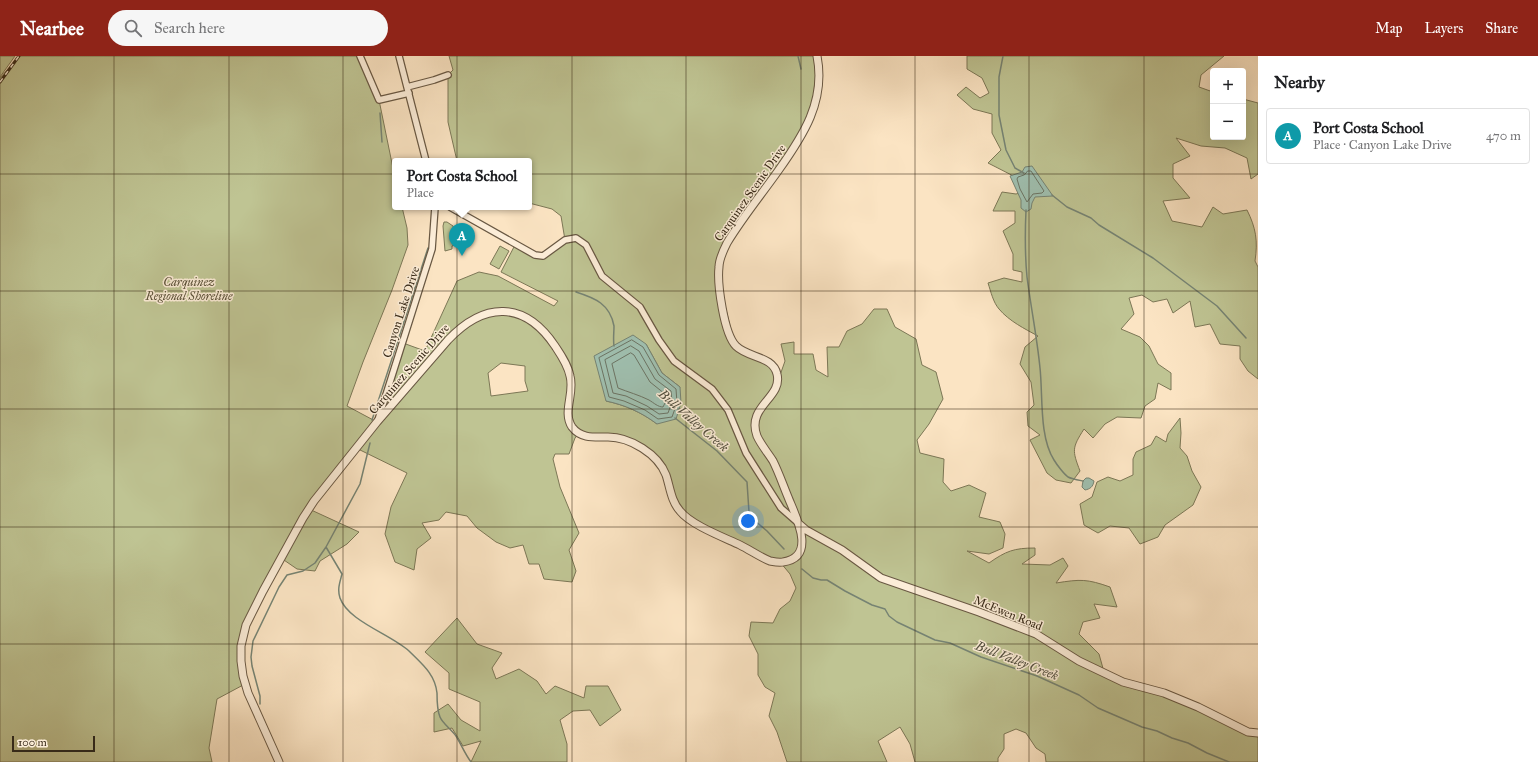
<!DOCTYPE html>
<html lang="en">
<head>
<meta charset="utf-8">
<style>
	body { margin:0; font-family:"IM FELL Great Primer",serif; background:#f6f6f6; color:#202124 }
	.controls { position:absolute; right:12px; top:12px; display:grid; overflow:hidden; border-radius:4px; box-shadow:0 4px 16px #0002 }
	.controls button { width:36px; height:36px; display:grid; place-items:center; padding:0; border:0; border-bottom:1px solid #e0e0e0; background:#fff; color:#202124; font:20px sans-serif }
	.scale { position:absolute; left:12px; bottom:10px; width:83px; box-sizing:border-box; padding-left:4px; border:2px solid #382a18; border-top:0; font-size:11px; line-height:14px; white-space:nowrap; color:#382a18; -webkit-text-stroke:3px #fcedd8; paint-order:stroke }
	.you { position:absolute; left:748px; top:465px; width:14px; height:14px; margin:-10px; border:3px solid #fff; border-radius:50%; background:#1a73e8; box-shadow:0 0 0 6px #1a73e833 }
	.badge { display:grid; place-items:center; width:26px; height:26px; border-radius:50%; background:#8f2418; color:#fff; font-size:13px; font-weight:700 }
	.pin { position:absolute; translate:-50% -33px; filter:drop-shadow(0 1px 2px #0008) }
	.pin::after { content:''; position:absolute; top:21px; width:14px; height:12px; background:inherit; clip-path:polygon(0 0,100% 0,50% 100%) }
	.popup { position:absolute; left:392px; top:102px; width:140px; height:52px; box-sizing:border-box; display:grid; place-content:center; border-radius:4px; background:#fff; filter:drop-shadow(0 1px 3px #0005); font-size:13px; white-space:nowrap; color:#757577 }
	.popup b { font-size:15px; color:#202124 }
	.popup::after { content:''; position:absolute; left:50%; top:100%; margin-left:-8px; border:8px solid transparent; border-top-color:#fff }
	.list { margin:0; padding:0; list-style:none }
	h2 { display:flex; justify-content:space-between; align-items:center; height:52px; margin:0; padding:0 16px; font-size:17px }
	h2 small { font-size:13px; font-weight:400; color:#757577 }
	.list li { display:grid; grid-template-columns:26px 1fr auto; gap:12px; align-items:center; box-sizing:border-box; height:56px; margin:0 8px 8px; padding:0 8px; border:1px solid #e0e0e0; border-radius:4px }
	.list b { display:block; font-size:15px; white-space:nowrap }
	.list p { margin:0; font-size:13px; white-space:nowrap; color:#757577 }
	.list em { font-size:13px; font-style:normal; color:#757577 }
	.icon { flex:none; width:22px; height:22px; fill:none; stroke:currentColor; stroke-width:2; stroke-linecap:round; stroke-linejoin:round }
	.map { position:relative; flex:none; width:1258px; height:706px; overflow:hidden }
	header { display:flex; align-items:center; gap:24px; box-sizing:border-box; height:56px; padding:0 20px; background:#8f2418; color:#fff }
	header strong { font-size:19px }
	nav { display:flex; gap:22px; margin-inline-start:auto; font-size:14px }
	.search { width:280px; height:36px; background:#f6f6f6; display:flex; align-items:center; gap:10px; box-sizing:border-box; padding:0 14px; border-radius:22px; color:#757577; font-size:15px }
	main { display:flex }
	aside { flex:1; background:#fff }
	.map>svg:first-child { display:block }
	.green { fill:#bfc493; stroke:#7c7756; fill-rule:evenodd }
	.water { fill:#9fbfaf; stroke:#768373 }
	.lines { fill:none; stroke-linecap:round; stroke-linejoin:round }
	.shore { stroke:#6c7464; stroke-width:1 }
	.stream { stroke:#768373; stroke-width:1.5 }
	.minor-casing { stroke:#695843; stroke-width:8 }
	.tertiary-casing { stroke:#695843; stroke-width:9 }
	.minor { stroke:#fcedd8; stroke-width:5.5 }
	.tertiary { stroke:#fcedd8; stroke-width:7 }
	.rail-casing { stroke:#382a18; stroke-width:3 }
	.rail { stroke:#fcedd8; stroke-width:1.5; stroke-dasharray:4.5; stroke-linecap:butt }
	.grid { fill:none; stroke:#382a18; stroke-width:1; stroke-opacity:0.55 }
	.labels { text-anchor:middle; stroke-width:3; stroke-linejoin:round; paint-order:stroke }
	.street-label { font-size:12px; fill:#382a18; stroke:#fcedd8 }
	.park-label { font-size:12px; font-style:italic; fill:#5a5037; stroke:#fcedd8 }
	.water-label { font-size:13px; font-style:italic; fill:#524f3e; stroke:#fcedd8 }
</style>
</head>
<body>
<header>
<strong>Nearbee</strong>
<div class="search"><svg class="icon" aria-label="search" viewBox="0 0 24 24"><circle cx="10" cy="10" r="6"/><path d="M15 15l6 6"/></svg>Search here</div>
<nav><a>Map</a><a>Layers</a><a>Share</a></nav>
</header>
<main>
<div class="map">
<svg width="1258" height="706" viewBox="0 0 1258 706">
	<rect width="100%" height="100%" fill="#fbe4c3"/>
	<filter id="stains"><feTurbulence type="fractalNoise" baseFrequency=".005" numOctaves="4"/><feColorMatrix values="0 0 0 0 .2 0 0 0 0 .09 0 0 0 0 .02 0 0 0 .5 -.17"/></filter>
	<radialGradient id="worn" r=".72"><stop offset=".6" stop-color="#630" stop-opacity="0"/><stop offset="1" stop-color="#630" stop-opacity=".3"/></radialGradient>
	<!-- green -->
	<path class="green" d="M0,0H15L0,21Z
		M19,0H360L379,44L395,122V151H402L407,172L408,189L392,234L363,306L347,350L377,366L403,287L425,295L457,225L479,216L498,220L554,250L558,245L501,216L516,187L543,200L565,184L561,160L552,153L529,147V105H457L448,66V19L453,14L449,0H817L818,5L811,62L727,187L719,224L734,287L770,306L778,325L785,305L781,288L794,286V298H813L816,314L828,321L827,291H839L847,275L862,268L874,253H887L895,271L916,283L922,309L936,316L943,343L929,368L917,384L920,397L944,403L943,426L951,435L969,429L986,437L979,461L1000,466L1005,478L1003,492L989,498L967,495L989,507C1006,495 1014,492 1035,492V499L1022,508L1050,509L1063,502L1068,510L1056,527C1081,523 1087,523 1110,531L1117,551L1094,548L1100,562L1083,566L1079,578L1099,598L1104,616L1164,637L1258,677V706H1046L1045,698L1036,692L1026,677L1016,673L1004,678V693L998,702V706H915L910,688L900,671L878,685L887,706H787L777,676L769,660L775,637L765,631L758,619V598L749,580L751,566L773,567L780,553L790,545L796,532L790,518L780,506L683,459L661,409L632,387L579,377L575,382L569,398H555L553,403L560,431L579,477L569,494L576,515L572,526L544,523L539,508H529L523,489L510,492L496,486L477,472L467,460L446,456L439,464L422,467L431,482L417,493L414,514L395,506L385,478L391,451L407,417L356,392L309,453L359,476L347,488L320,505L315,515L297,513L281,502L243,582L245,628L217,643L209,692L212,706H0V22ZM646,288L662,317L680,331L657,368C641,356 625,349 606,345ZM501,307L525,310V325L528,335L491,340L488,317Z
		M967,0H1224L1201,19L1199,31L1213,36V81H1243V43L1258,47V118L1251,123L1247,102L1225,92L1201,90L1176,82L1190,100L1173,108V122L1190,142L1163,145L1172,165L1202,171L1213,151L1223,158L1247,154C1256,172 1258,185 1255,205L1258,211V323L1248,315L1240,303V290L1220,288L1210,268L1195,271L1190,245L1173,257L1167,243L1153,246L1142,239L1129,242L1134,258L1121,273L1140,281L1149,290L1158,308L1171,317V334L1158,327L1155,343L1145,350L1141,362L1117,361L1105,368L1093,382L1084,373C1072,392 1072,394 1080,415L1071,427L1056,424L1047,417L1030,384L1040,379L1028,370L1027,356L1034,349L1031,326L1020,308L1025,291L1038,280C1025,273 1009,265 999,253C993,246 991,236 988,227L1004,222L1022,226V216L1013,214V198L1003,175L1015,167V155H993L1002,136L1016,138L1037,132L988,107L1001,94L992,77V58L973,53L957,39L966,31L980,42L989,37L982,22L967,13Z
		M444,166H447L453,170L457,188L452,190V193L445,195L443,170Z
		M500,190L509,195L499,213L490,208Z
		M1180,362L1181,377L1180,392L1187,400L1192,415L1201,431L1193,449L1165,469L1158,481L1140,488L1129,472L1110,470L1098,477L1084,469L1080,448L1092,441L1097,426L1108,421L1120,425L1133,419V403L1136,396L1151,389L1156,380L1166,386L1168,378Z
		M457,562L477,588L502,597L492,612L496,623L519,613L537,625L546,638L555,630L584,642L586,630H608L621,654L600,670L590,654L573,655L560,664L567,688V706H471L481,685L463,690L452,672L434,676V657L448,648L461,664L480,675V646L449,633V617L425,596Z"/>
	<!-- water -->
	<path class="water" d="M1032,110L1053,140L1035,141L1032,147L1031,153L1026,156L1021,152V144L1010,120L1022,116L1025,111Z
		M633,279L646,288L662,317L680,331L681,347L676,363L657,368C641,356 625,349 606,345L594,300Z
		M1086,422H1089L1094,425C1093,431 1090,433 1085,434L1082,431L1083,425Z"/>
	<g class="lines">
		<!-- shore -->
		<path class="shore" d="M1028,115H1031L1044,135L1042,137L1033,138L1027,146L1020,133L1017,123L1018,121L1024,119Z
			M632,284L643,291L659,319L676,333L677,347L672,361L658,363L645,354L624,345L609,341L599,302Z
			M631,290L639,295L655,323L671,335L672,346L668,357L659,358L647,350L626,340L613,337L605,304Z
			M631,297L634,299L650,326L665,338L666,345L663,351C658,351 654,347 649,344C639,339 628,336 618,332L612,308Z"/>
		<!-- stream -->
		<path class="stream" d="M798,0L801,13
			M1003,0L999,21V59L1006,94L1015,112L1024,117
			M380,57L382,86
			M1052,139L1067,151L1091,162L1099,169L1153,202L1217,250L1246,282
			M1026,154C1025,176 1025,200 1027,221C1031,252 1037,281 1040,312C1043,339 1039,381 1054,404C1057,409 1064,418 1068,421C1072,423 1078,424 1083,425
			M576,236C595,242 610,248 614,270C614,277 613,283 614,290
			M675,362L717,395L747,426L749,456L754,464L767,475L784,493
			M372,364L428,192
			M326,491L342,518C340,526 337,533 340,542C348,565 390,578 409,595C422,608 435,618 437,637C437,645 437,654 440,661C443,668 451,673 456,680C461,688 465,698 471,706
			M802,513L813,522L821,524H827L845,535L872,549L885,553L889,560L897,566L935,584L950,587L981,601L1037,620L1079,639L1098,652L1142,671L1157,675L1172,682L1188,687L1207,697L1229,706
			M260,648V640L252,610L251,601L253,585L279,531L287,519L303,515L315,507L326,491L360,428L370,387"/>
		<defs>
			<path id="minor" d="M360,0L379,44L409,37
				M399,0L426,105
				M407,31L434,24L448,19
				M450,151L535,199L543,200L565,184L576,182L586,189L602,220L640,251L659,284L674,305L712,333L728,354L746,397L781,452L797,466
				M378,364L432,193L435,151"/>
			<path id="tertiary" d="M799,468L806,474L842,494L881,522L979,556L1036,578L1079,605L1123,626L1164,637L1198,651L1248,676L1258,677
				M279,706L248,637L243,620L241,605V590L246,569L263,535L303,462L314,445L377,366L448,284C484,246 524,244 555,290C561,299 568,309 570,320C575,337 562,356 572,371C581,383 595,381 608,381C630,381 658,398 666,419C670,431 671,445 680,455C691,469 723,481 740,489C750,494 760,501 770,505C775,506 779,507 783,506C818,501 795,459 788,441C783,429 779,417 773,405C768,397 761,389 757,380C746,350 783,342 777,318C773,300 748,302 736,290C724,278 717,228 719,211C719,203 723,195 727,187C742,162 761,139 778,115C803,80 826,45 817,0"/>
		</defs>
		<!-- minor casing -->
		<use href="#minor" class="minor-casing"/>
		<!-- tertiary casing -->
		<use href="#tertiary" class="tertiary-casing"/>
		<!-- minor -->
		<use href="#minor" class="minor"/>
		<!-- tertiary -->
		<use href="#tertiary" class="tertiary"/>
		<defs>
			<path id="rail" d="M0,26L19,0"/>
		</defs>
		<!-- rail casing -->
		<use href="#rail" class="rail-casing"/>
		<!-- rail -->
		<use href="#rail" class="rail"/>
	</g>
	<!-- grid -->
	<path class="grid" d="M114,0V706M229,0V706M343,0V706M457,0V706M572,0V706M686,0V706M801,0V706M915,0V706M1029,0V706M1144,0V706M0,118H1258M0,235H1258M0,353H1258M0,471H1258M0,588H1258"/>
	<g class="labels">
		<!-- street labels -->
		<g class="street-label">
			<text transform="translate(750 137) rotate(-55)" y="4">Carquinez Scenic Drive</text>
			<text transform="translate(401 256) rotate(-72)" y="4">Canyon Lake Drive</text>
			<text transform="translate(409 313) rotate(-49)" y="4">Carquinez Scenic Drive</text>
			<text transform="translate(1008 557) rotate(22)" y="4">McEwen Road</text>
		</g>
		<!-- park labels -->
		<g class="park-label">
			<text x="189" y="230">Carquinez<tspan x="189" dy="14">Regional Shoreline</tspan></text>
		</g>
		<!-- water labels -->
		<g class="water-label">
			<text transform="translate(694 364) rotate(41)" y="5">Bull Valley Creek</text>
			<text transform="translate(1017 604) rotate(21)" y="5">Bull Valley Creek</text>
		</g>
	</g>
	<rect width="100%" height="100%" filter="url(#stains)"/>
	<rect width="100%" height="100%" fill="url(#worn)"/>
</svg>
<div class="controls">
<button>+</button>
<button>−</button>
</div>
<div class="scale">100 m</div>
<div class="you"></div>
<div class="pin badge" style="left:462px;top:200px;background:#0f9aa8">A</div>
<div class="popup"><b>Port Costa School</b>Place</div>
</div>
<aside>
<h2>Nearby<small></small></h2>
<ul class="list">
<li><span class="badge" style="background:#0f9aa8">A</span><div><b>Port Costa School</b><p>Place · Canyon Lake Drive</p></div><em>470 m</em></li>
</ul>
</aside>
</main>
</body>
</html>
